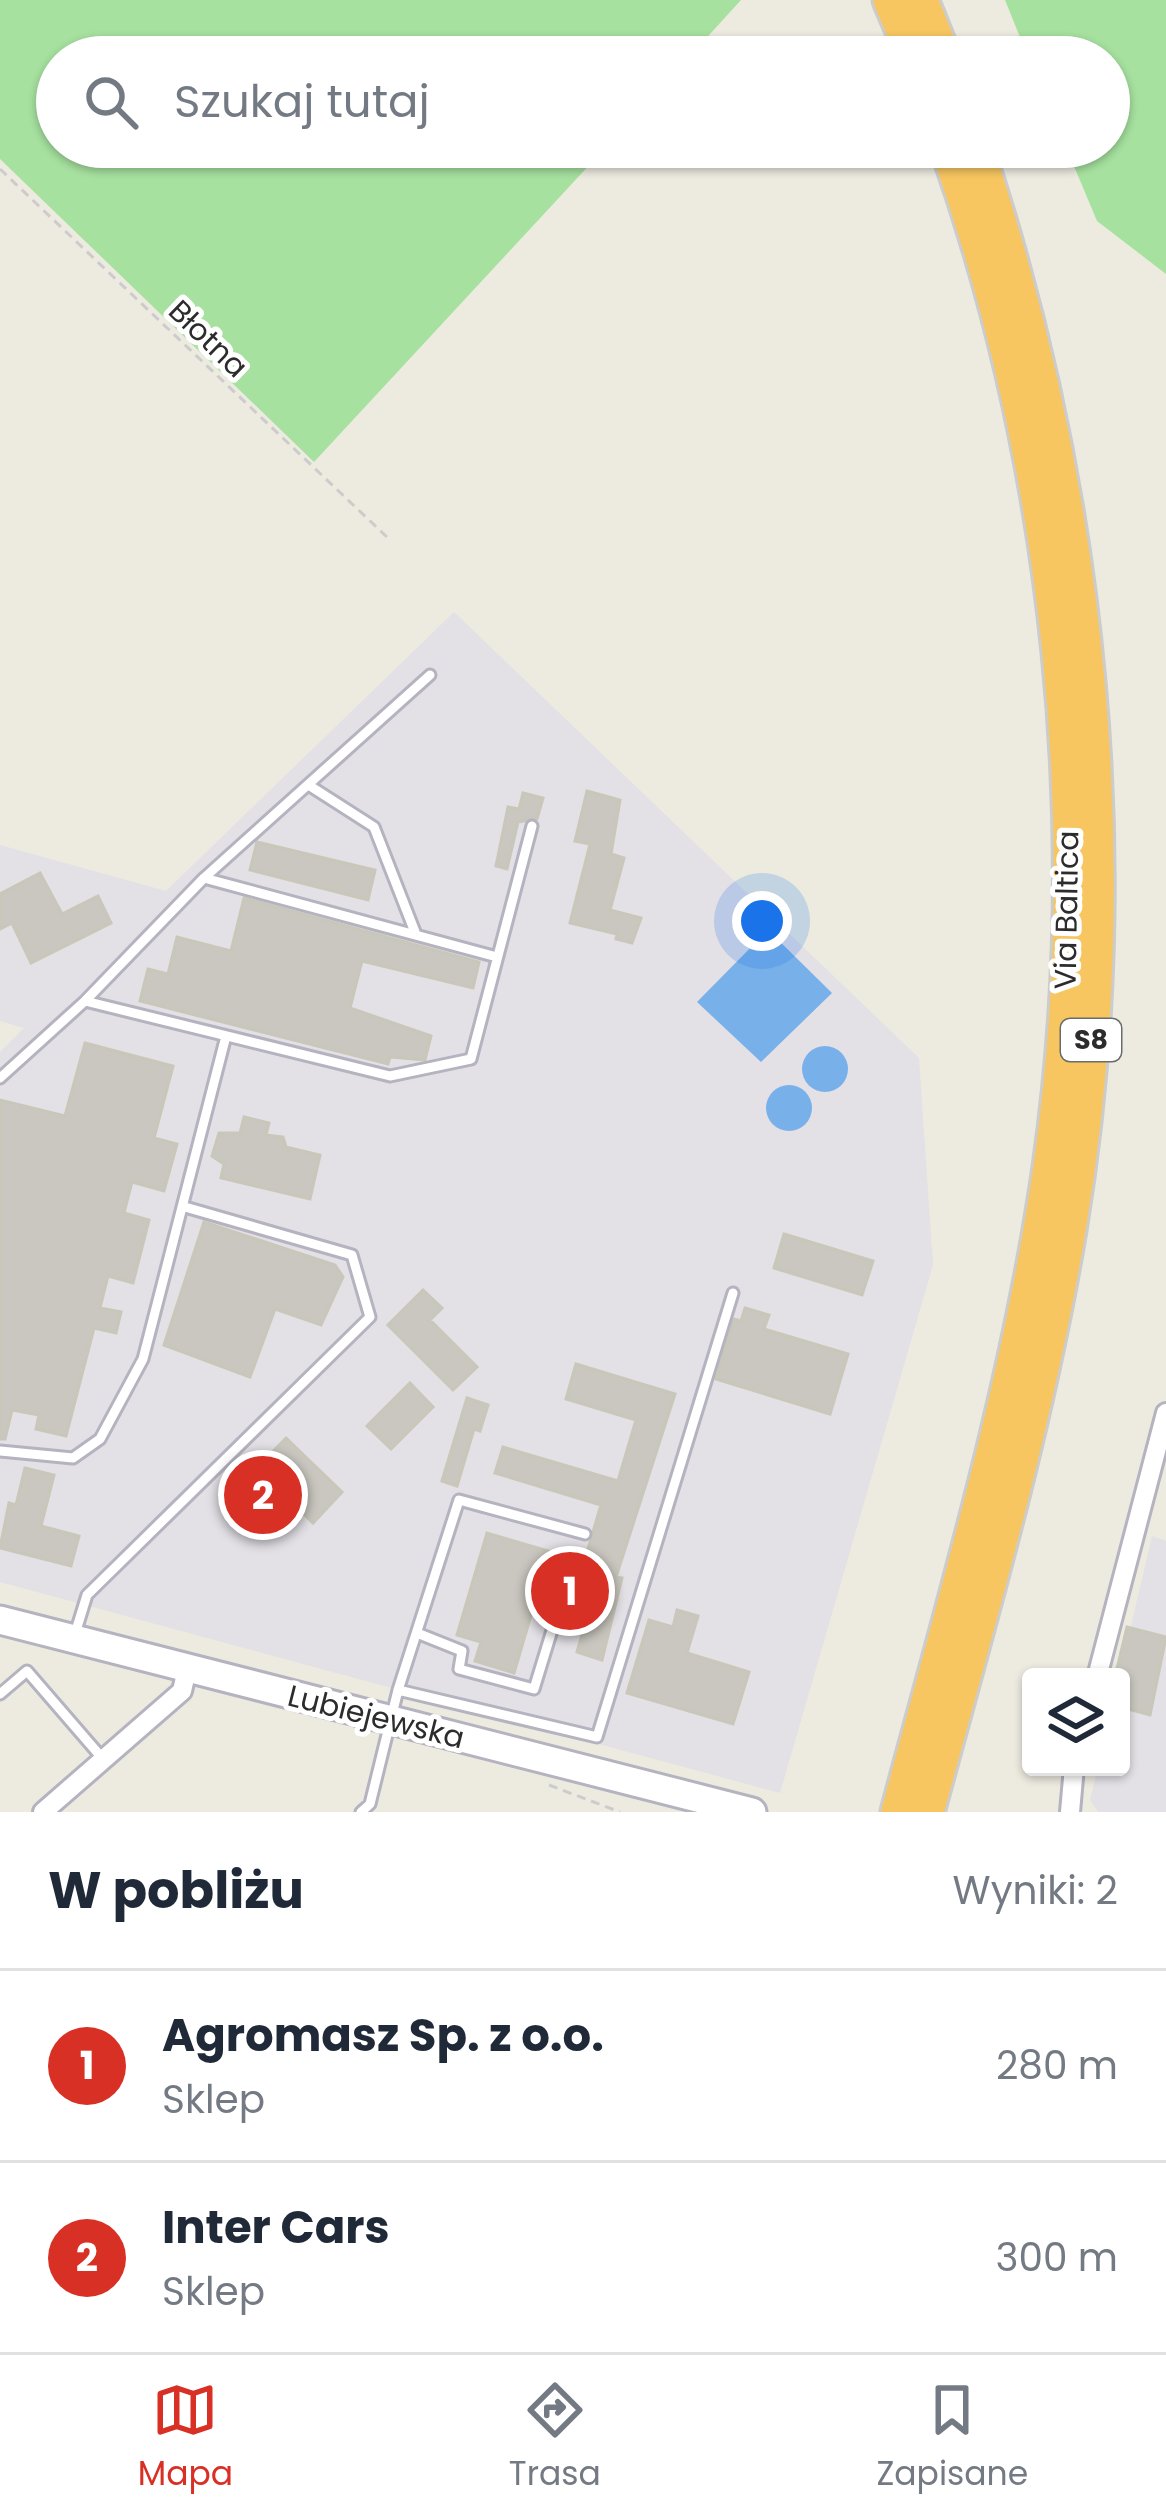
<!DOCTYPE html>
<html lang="pl">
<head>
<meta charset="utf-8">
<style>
	body { margin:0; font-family:Poppins,sans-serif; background:#f6f6f7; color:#1f2937 }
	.controls { position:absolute; right:36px; bottom:36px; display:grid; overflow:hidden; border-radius:12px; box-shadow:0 3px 9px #0004 }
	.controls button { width:108px; height:108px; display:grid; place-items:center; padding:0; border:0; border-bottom:3px solid #e0e1e3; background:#fff; color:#1f2937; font:60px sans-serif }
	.you { position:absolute; left:762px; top:921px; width:42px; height:42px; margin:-30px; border:9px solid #fff; border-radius:50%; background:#1a73e8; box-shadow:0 0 0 18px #1a73e833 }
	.badge { display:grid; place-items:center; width:78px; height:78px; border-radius:50%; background:#d93025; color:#fff; font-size:39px; font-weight:700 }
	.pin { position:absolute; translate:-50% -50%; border:6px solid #fff; box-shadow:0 3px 12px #0006 }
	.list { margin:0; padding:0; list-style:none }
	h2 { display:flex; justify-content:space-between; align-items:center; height:156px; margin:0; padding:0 48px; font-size:51px }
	h2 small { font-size:39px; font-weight:400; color:#747a83 }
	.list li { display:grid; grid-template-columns:78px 1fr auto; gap:36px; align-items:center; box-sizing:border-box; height:192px; padding:0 48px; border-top:3px solid #e0e1e3 }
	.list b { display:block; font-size:45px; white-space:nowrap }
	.list p { margin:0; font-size:39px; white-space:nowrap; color:#747a83 }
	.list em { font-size:39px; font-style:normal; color:#747a83 }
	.icon { flex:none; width:66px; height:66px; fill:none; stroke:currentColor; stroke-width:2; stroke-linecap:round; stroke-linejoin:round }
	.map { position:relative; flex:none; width:1166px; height:1812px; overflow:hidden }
	.search { position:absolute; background:#fff; box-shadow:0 3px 9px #0004; left:36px; right:36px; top:36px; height:132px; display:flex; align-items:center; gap:30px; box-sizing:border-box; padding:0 42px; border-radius:66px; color:#747a83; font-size:45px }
	.sheet { height:540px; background:#fff }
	nav { display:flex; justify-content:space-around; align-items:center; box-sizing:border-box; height:168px; border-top:3px solid #e0e1e3; background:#fff; font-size:33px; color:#747a83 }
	nav a { display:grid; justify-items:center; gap:6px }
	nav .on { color:#d93025 }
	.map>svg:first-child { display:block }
	.industrial { fill:#e3e0e6 }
	.green { fill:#a6e19f }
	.water { fill:#78b0ea }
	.building { fill:#c9c7bf; stroke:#c9c7b9; stroke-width:3 }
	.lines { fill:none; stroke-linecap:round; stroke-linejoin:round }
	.lane-casing { stroke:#b4b3bf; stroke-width:15 }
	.street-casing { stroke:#b4b3bf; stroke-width:24 }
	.secondary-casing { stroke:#b4b3bf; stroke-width:33 }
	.highway-casing { stroke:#ccc; stroke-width:39 }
	.path { stroke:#ccc; stroke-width:3; stroke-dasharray:9 6; stroke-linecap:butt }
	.lane { stroke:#fff; stroke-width:9 }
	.street { stroke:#fff; stroke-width:18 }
	.secondary { stroke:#fff; stroke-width:27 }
	.highway { stroke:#f7c661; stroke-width:33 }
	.labels { text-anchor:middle; stroke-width:10; stroke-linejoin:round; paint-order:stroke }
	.shield { fill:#fff; stroke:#6b6b6b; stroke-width:3 }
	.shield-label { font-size:27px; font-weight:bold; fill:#2c2c2c }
	.street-label { font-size:30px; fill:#2c2c2c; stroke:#fff }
</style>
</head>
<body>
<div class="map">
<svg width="1166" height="1812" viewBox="0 0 1166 1812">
	<rect width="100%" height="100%" fill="#edebe0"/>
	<!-- industrial -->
	<path class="industrial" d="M454,612L919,1058L933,1265L780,1793L0,1582V1052L24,1028L0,1021V845L166,891Z
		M1152,1536L1166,1541V1812H1098L1090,1800L1098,1767H1121L1119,1677Z"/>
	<!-- green -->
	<path class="green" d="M0,0H741L689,57H57V147H606L314,462L0,159Z
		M1005,0H1166V274L1097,221L1066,147H1109V57H1028Z"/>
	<!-- water -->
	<path class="water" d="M768,930L832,993L761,1062L697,1002Z
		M802 1069a23 23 0 1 1 46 0a23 23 0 1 1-46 0Z
		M766 1108a23 23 0 1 1 46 0a23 23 0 1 1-46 0Z"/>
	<!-- building -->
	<path class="building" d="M587,791L620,800L611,854L624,858L610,910L641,918L632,943L616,939L617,934L570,923L590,844L575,841Z
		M523,793L543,798L537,819L518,822L507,869L496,866L508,807L519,809Z
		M257,842L375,870L368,900L250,870Z
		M40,873L62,914L98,896L111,923L31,963L12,923L0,929V894Z
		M244,898L479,962L473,988L362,961L350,1008L431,1036L425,1060L390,1057L388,1064L140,1001L148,969L168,974L177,937L231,951Z
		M85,1043L173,1066L154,1138L177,1144L164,1191L132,1182L124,1213L149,1220L133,1283L108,1276L100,1308L121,1312L116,1333L94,1328L66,1436L36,1429L39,1415L12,1410L5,1439H0V1100L65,1116Z
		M244,1117L269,1123L266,1135L283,1137L286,1147L320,1155L310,1199L221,1178L224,1164L212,1156L219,1133H240Z
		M204,1222L335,1265L343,1277L321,1325L275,1309L250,1377L164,1345Z
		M784,1234L873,1261L862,1295L774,1268Z
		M423,1290L442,1308L430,1320L477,1367L453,1390L388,1325Z
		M745,1308L769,1315L764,1329L848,1354L830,1414L716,1379L734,1319L741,1321Z
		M576,1364L675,1394L616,1577L622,1578L602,1660L577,1652L591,1604L539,1588L514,1673L475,1661L481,1642L457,1635L487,1533L548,1551L545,1558L582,1569L601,1505L495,1473L503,1447L618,1481L636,1420L566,1399Z
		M410,1383L433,1407L391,1449L367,1426Z
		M467,1398L488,1405L480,1431L474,1429L457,1486L442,1481Z
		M286,1438L342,1492L313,1523L302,1512L280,1535L248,1504L272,1480L258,1467Z
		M25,1468L54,1475L41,1526L79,1536L71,1566L0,1548L9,1503L16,1505Z
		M677,1610L698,1616L687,1653L749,1672L733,1724L627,1693L649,1620L673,1627Z
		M1127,1627L1166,1637L1150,1715L1121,1707V1677H1115Z"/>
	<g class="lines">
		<defs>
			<path id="lane" d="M310,786L374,827L415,932
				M204,878L497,957
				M85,1001L390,1076L471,1059L532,826
				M0,1078L85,1001L204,878L430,675
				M0,1451L73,1458L100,1439L143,1359L226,1036
				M417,1633L462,1651L459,1669L534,1689L557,1614
				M74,1637L87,1595L370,1317L352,1255L185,1207
				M398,1690L597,1737L733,1293
				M0,1694L27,1671L103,1759
				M361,1812L370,1804L398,1690L459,1500L585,1534"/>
			<path id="street" d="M1097,1677L1166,1413
				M43,1812L182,1691L187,1669
				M1070,1812L1074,1767"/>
			<path id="secondary" d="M0,1620L752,1812"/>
			<path id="highway" d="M890,0L914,57
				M921,0L944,57
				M898,1812C954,1602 1019,1383 1050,1167C1098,829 1060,469 947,147
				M927,1812C979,1620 1036,1427 1069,1230C1129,867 1091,495 976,147"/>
		</defs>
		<!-- lane casing -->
		<use href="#lane" class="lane-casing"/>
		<!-- street casing -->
		<use href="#street" class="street-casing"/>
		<!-- secondary casing -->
		<use href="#secondary" class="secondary-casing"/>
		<!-- highway casing -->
		<use href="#highway" class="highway-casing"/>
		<!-- path -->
		<path class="path" d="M0,169L389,539
			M549,1785L620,1812"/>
		<!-- lane -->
		<use href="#lane" class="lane"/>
		<!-- street -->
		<use href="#street" class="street"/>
		<!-- secondary -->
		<use href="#secondary" class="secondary"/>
		<!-- highway -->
		<use href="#highway" class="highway"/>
	</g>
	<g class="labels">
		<!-- shield labels -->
		<rect class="shield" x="1061" y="1019" width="60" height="42" rx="9"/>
		<g class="shield-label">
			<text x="1091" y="1049">S8</text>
		</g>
		<!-- street labels -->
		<g class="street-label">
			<text transform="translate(208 339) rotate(44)" y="10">Błotna</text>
			<text transform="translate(1067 910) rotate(-89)" y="10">Via Baltica</text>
			<text transform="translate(376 1717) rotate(14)" y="10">Lubiejewska</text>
		</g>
	</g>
</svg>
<div class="controls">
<button><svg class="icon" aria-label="layers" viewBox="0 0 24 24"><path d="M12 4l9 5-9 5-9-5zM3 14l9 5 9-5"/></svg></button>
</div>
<div class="you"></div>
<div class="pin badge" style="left:570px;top:1591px">1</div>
<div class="pin badge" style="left:263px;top:1495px">2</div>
<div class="search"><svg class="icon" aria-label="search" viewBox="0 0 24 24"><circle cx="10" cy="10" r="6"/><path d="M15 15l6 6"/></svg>Szukaj tutaj</div>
</div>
<section class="sheet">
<h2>W pobliżu<small>Wyniki: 2</small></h2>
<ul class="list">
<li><span class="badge">1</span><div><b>Agromasz Sp. z o.o.</b><p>Sklep</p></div><em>280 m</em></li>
<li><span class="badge">2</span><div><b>Inter Cars</b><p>Sklep</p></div><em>300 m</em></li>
</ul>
</section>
<nav>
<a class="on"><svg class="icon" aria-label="map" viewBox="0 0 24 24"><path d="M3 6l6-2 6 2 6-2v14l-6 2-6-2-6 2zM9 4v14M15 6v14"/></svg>Mapa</a>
<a><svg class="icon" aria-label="directions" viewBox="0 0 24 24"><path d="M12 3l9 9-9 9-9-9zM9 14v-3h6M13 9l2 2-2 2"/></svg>Trasa</a>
<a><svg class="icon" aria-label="saved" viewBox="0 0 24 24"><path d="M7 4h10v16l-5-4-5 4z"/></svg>Zapisane</a>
</nav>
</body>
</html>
